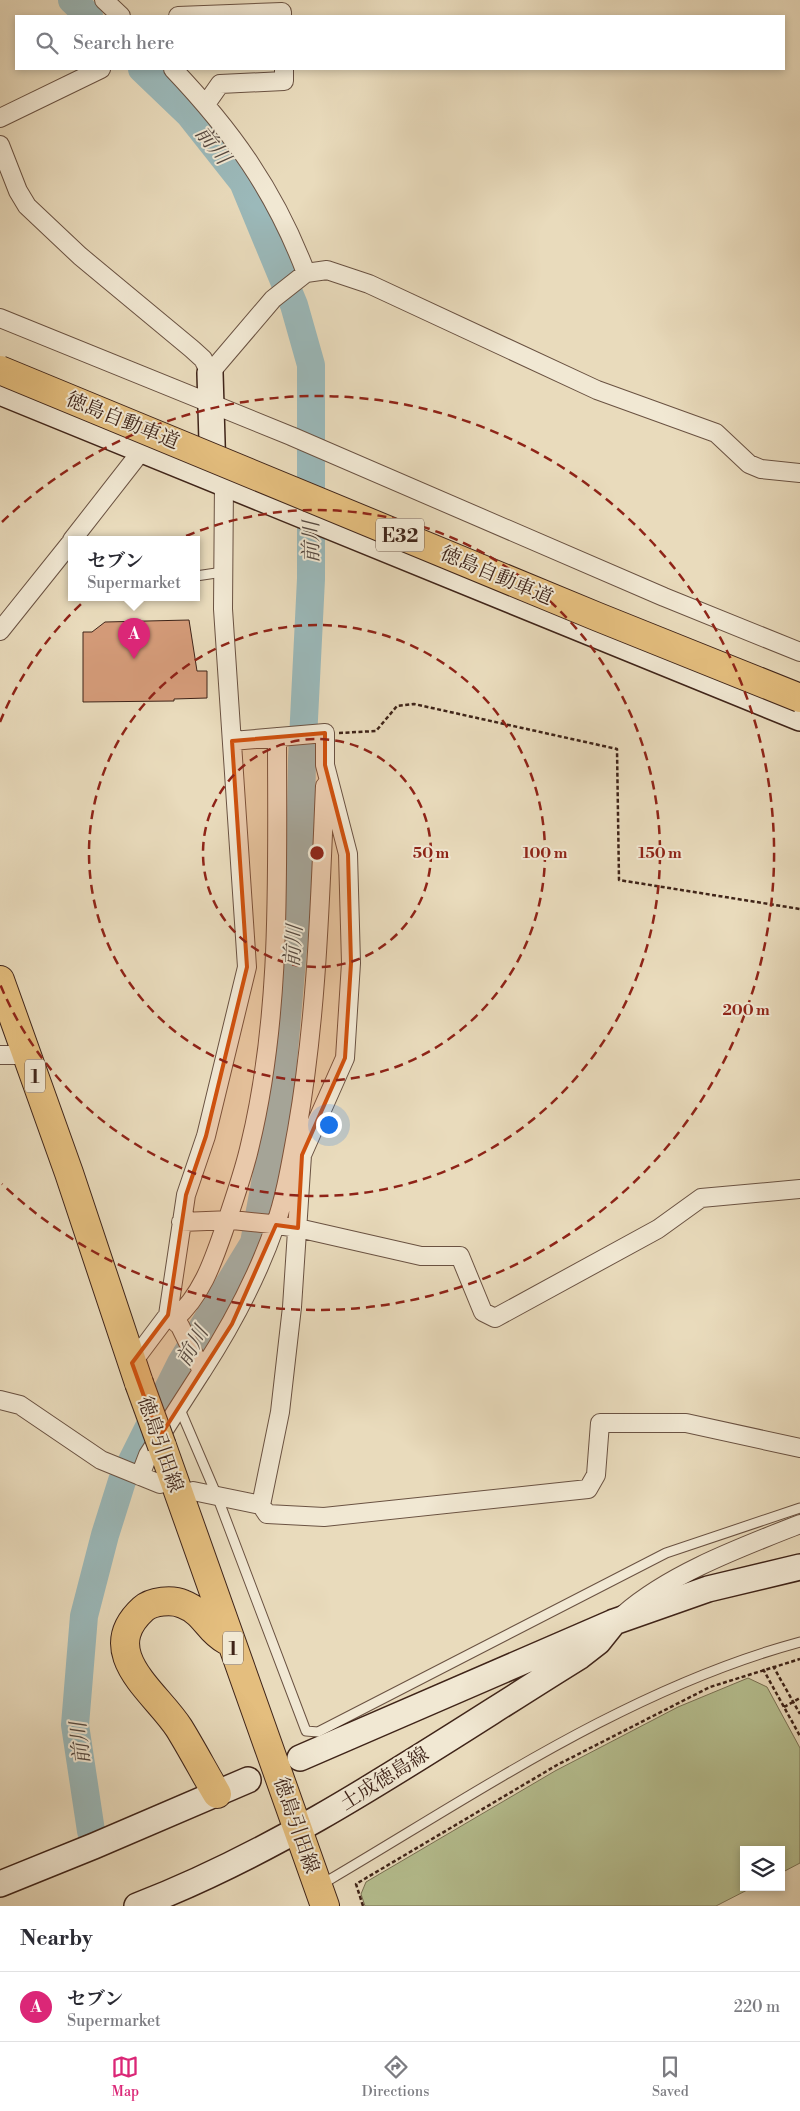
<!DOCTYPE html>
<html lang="en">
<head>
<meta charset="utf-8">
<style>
	body { margin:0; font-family:"Libre Bodoni","Noto Serif JP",serif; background:#f7f7f7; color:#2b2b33 }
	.controls { position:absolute; right:15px; bottom:15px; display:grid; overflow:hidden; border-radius:0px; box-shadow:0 2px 8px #0003 }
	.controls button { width:45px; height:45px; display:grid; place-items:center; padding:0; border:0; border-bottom:1px solid #e1e1e2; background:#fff; color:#2b2b33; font:25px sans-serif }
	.you { position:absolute; left:328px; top:1124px; width:18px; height:18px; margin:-12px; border:4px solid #fff; border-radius:50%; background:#1a73e8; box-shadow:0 0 0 8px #1a73e833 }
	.badge { display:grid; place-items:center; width:32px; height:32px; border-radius:50%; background:#db2777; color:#fff; font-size:16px; font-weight:700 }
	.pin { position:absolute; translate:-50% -41px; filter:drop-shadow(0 1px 2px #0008) }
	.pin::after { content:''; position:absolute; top:26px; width:18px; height:15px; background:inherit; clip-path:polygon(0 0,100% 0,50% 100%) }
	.popup { position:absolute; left:68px; top:536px; width:132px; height:65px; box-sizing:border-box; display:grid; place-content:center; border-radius:0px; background:#fff; filter:drop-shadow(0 1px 4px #0005); font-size:16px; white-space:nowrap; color:#7c7c81 }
	.popup b { font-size:19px; color:#2b2b33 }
	.popup::after { content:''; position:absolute; left:50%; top:100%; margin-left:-10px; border:10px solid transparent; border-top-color:#fff }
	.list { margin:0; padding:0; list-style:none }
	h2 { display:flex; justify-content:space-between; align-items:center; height:65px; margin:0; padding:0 20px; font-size:21px }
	h2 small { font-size:16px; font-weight:400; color:#7c7c81 }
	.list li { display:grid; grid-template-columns:32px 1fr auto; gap:15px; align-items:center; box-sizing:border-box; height:70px; padding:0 20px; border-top:1px solid #e1e1e2 }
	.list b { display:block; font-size:19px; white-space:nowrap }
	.list p { margin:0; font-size:16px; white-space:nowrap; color:#7c7c81 }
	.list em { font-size:16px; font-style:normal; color:#7c7c81 }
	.icon { flex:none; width:28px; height:28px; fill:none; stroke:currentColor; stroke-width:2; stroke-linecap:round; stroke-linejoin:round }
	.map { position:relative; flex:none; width:800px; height:1906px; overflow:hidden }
	.search { position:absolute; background:#fff; box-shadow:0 2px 8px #0003; left:15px; right:15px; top:15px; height:55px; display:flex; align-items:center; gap:12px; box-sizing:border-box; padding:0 18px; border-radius:0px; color:#7c7c81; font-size:19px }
	.sheet { height:135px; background:#fff }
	nav { display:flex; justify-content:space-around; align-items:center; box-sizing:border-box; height:70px; border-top:1px solid #e1e1e2; background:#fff; font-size:14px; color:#7c7c81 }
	nav a { display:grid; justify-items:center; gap:2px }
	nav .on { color:#db2777 }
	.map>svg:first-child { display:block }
	.green { fill:#b6c091; stroke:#7a7255 }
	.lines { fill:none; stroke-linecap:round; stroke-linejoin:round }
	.river { stroke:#9bb9ba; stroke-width:28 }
	.building { fill:#d49b79; stroke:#3f2419 }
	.lane-casing { stroke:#6a5242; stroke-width:11 }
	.street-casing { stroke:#6a5242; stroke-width:20 }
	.secondary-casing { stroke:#3f2419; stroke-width:28 }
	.primary-casing { stroke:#3f2419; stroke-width:30 }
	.path { stroke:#3f2419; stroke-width:2.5; stroke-dasharray:4 2.5; stroke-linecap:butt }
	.lane { stroke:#f1e8d3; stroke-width:9 }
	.street { stroke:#f1e8d3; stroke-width:18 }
	.secondary { stroke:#f1e8d3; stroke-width:25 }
	.primary { stroke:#e4be7e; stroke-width:28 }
	.primary-bridge-casing { stroke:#3f2419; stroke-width:30; stroke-linecap:butt }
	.highway-bridge-casing { stroke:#3f2419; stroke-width:30; stroke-linecap:butt }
	.primary-bridge { stroke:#e4be7e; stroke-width:28 }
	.highway-bridge { stroke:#e4be7e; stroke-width:28 }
	.marked { fill:#cf510e; fill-opacity:0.2; stroke:#cf510e; stroke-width:4; stroke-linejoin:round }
	.ring { fill:none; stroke:#8f2418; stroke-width:2.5; stroke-dasharray:9 6 }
	.labels { text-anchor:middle; stroke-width:4; stroke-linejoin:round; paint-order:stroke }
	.shield { fill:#f1e8d3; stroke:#745f51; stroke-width:1 }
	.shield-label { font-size:19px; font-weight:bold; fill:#3f2419 }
	.street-label { font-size:20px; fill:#3f2419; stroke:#f1e8d3 }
	.water-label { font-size:21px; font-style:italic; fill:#564941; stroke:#f1e8d3 }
	.centre { fill:#8f2418; stroke:#f1e8d3; stroke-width:2.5 }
	.ring-label { font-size:15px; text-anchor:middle; font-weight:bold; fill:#8f2418; stroke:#f1e8d3; stroke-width:4; stroke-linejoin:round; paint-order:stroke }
</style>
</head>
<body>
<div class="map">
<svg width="800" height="1906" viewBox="0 0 800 1906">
	<rect width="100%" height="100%" fill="#e9dbbc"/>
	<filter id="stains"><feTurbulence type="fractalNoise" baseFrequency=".004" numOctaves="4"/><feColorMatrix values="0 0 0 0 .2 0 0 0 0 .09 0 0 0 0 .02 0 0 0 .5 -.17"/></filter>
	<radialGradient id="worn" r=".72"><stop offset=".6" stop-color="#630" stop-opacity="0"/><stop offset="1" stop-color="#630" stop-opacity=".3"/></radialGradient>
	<!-- green -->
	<path class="green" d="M748,1678L767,1687L800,1748V1863L781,1873V1850H744V1887H753L716,1906H365L361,1894L366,1882L555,1771L678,1707Z"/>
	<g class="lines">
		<!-- river -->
		<path class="river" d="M72,0L89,16
			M91,1831L75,1725L84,1616L105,1535L122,1481L181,1363L254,1243L279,1108L300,869L302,759L311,579V365L294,305L243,182L190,115L142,69"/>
	</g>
	<!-- building -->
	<path class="building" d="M189,620L197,671H207V698L174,699V701L83,702V632H92L105,622Z"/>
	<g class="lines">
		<defs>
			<path id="lane" d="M196,576L223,572
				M179,1407L217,1496L306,1731L318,1732L666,1553L800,1508
				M329,1880C480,1791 630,1688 800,1642"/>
			<path id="street" d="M104,0L121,16
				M178,16L282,12V16
				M173,69C232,131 275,191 306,273
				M206,104L220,84L284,81V69
				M0,118L101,69
				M0,145L18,191L27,206L80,256L192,349L203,359L210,373L273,299L306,273L327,270L369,284L597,390L716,433L749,464L761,469L800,473
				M0,318L291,436L664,597L800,652
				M72,540L143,449
				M0,631L72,541
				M232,741L325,733V765L348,854L351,963L345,1058L302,1155L292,1307L280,1412L261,1505L267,1514L324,1517L588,1489L596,1475L600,1423H686L800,1448
				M0,1055H27
				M181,1222L232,1220L271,1224L298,1228L421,1256H460L483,1312L495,1318L658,1229L701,1198L800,1189
				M174,1320C204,1293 214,1258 227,1221C235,1196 244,1172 250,1145C282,1013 277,873 277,737
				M132,1363L168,1315L186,1195L206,1136L247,967L223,609L224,482
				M202,1371C231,1326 257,1278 275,1226C286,1195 291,1162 297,1130C317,1016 320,901 325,786
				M0,1400L20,1405L101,1460L160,1484
				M140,1476L148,1455L202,1371L180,1326L168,1315
				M193,1491L261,1505
				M624,1614C671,1573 742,1547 800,1524"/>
			<path id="secondary" d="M210,373L213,476
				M0,392L800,718
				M300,1758L614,1622L708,1589L800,1567
				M0,1884L94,1846L248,1780
				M137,1906C295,1845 436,1745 580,1656L598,1642L614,1622"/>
			<path id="primary" d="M0,980L69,1173L139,1383
				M162,1446L325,1906
				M217,1794C204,1772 192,1749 179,1728C156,1692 95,1653 143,1609C152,1601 172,1599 183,1604C206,1613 207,1630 226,1640"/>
		</defs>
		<!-- lane casing -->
		<use href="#lane" class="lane-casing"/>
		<!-- street casing -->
		<use href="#street" class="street-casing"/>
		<!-- secondary casing -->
		<use href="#secondary" class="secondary-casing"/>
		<!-- primary casing -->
		<use href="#primary" class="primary-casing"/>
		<!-- path -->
		<path class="path" d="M339,733L376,731L397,706L414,704L617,749L619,880L800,909
			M773,1666L800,1714
			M763,1669L800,1736
			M784,1707L800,1698
			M363,1906L356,1884L557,1765L710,1687L800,1659"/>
		<!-- lane -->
		<use href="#lane" class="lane"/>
		<!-- street -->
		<use href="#street" class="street"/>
		<!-- secondary -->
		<use href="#secondary" class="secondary"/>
		<!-- primary -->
		<use href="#primary" class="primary"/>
		<defs>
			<path id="primary-bridge" d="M139,1383L162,1446"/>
			<path id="highway-bridge" d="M0,370L598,617L800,698"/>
		</defs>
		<!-- primary-bridge casing -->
		<use href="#primary-bridge" class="primary-bridge-casing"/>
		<!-- highway-bridge casing -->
		<use href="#highway-bridge" class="highway-bridge-casing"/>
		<!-- primary-bridge -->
		<use href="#primary-bridge" class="primary-bridge"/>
		<!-- highway-bridge -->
		<use href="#highway-bridge" class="highway-bridge"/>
	</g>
	<!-- marked area -->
	<path class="marked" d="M325,733V765L348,854L351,963L345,1058L302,1155L298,1228L276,1225L232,1324L159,1438L132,1363L168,1315L186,1195L206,1136L247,967L232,741Z"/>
	<!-- distance rings -->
	<g class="ring">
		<circle cx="317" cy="853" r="114"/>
		<circle cx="317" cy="853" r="228"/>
		<path d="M0 722A343 343 0 1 1 0 984"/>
		<path d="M2 522A457 457 0 1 1 2 1184"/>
	</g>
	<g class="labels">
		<!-- shield labels -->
		<g class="shield">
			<rect x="376" y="518.5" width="48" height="33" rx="4"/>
			<rect x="25" y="1059.5" width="20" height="33" rx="4"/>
			<rect x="223" y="1631.5" width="20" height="33" rx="4"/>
		</g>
		<g class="shield-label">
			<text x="400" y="542">E32</text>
			<text x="35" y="1083">1</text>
			<text x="233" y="1655">1</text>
		</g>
		<!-- street labels -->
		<g class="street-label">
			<text transform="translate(123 420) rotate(22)" y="7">徳島自動車道</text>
			<text transform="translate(497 575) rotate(23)" y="7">徳島自動車道</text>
			<text transform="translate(161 1444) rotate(71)" y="7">徳島引田線</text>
			<text transform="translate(384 1778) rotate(-32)" y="7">土成徳島線</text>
			<text transform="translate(297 1825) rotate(71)" y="7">徳島引田線</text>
		</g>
		<!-- water labels -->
		<g class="water-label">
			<text transform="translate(213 145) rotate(52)" y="7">前川</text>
			<text transform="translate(311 542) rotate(-90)" y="7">前川</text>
			<text transform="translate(293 946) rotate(-85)" y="7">前川</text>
			<text transform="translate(192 1346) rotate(-60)" y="7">前川</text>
			<text transform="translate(80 1743) rotate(-96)" y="7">前川</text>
		</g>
	</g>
	<circle cx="317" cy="853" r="8" class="centre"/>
	<g class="ring-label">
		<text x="431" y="858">50 m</text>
		<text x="545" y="858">100 m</text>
		<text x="660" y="858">150 m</text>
		<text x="746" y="1015">200 m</text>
	</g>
	<rect width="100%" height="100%" filter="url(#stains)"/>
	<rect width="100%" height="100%" fill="url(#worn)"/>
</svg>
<div class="controls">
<button><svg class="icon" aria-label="layers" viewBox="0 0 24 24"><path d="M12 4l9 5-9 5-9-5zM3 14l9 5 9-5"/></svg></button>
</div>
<div class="you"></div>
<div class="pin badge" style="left:134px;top:659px">A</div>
<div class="popup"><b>セブン</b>Supermarket</div>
<div class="search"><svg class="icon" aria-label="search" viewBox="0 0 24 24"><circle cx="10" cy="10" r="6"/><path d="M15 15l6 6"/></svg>Search here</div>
</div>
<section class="sheet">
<h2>Nearby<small></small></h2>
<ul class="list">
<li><span class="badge">A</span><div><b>セブン</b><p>Supermarket</p></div><em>220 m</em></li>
</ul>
</section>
<nav>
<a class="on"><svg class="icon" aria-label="map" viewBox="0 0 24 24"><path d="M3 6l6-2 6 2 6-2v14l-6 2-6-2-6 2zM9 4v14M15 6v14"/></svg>Map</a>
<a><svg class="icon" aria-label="directions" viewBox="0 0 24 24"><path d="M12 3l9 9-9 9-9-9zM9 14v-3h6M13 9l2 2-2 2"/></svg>Directions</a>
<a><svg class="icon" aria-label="saved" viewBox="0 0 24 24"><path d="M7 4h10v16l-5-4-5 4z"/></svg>Saved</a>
</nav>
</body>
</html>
